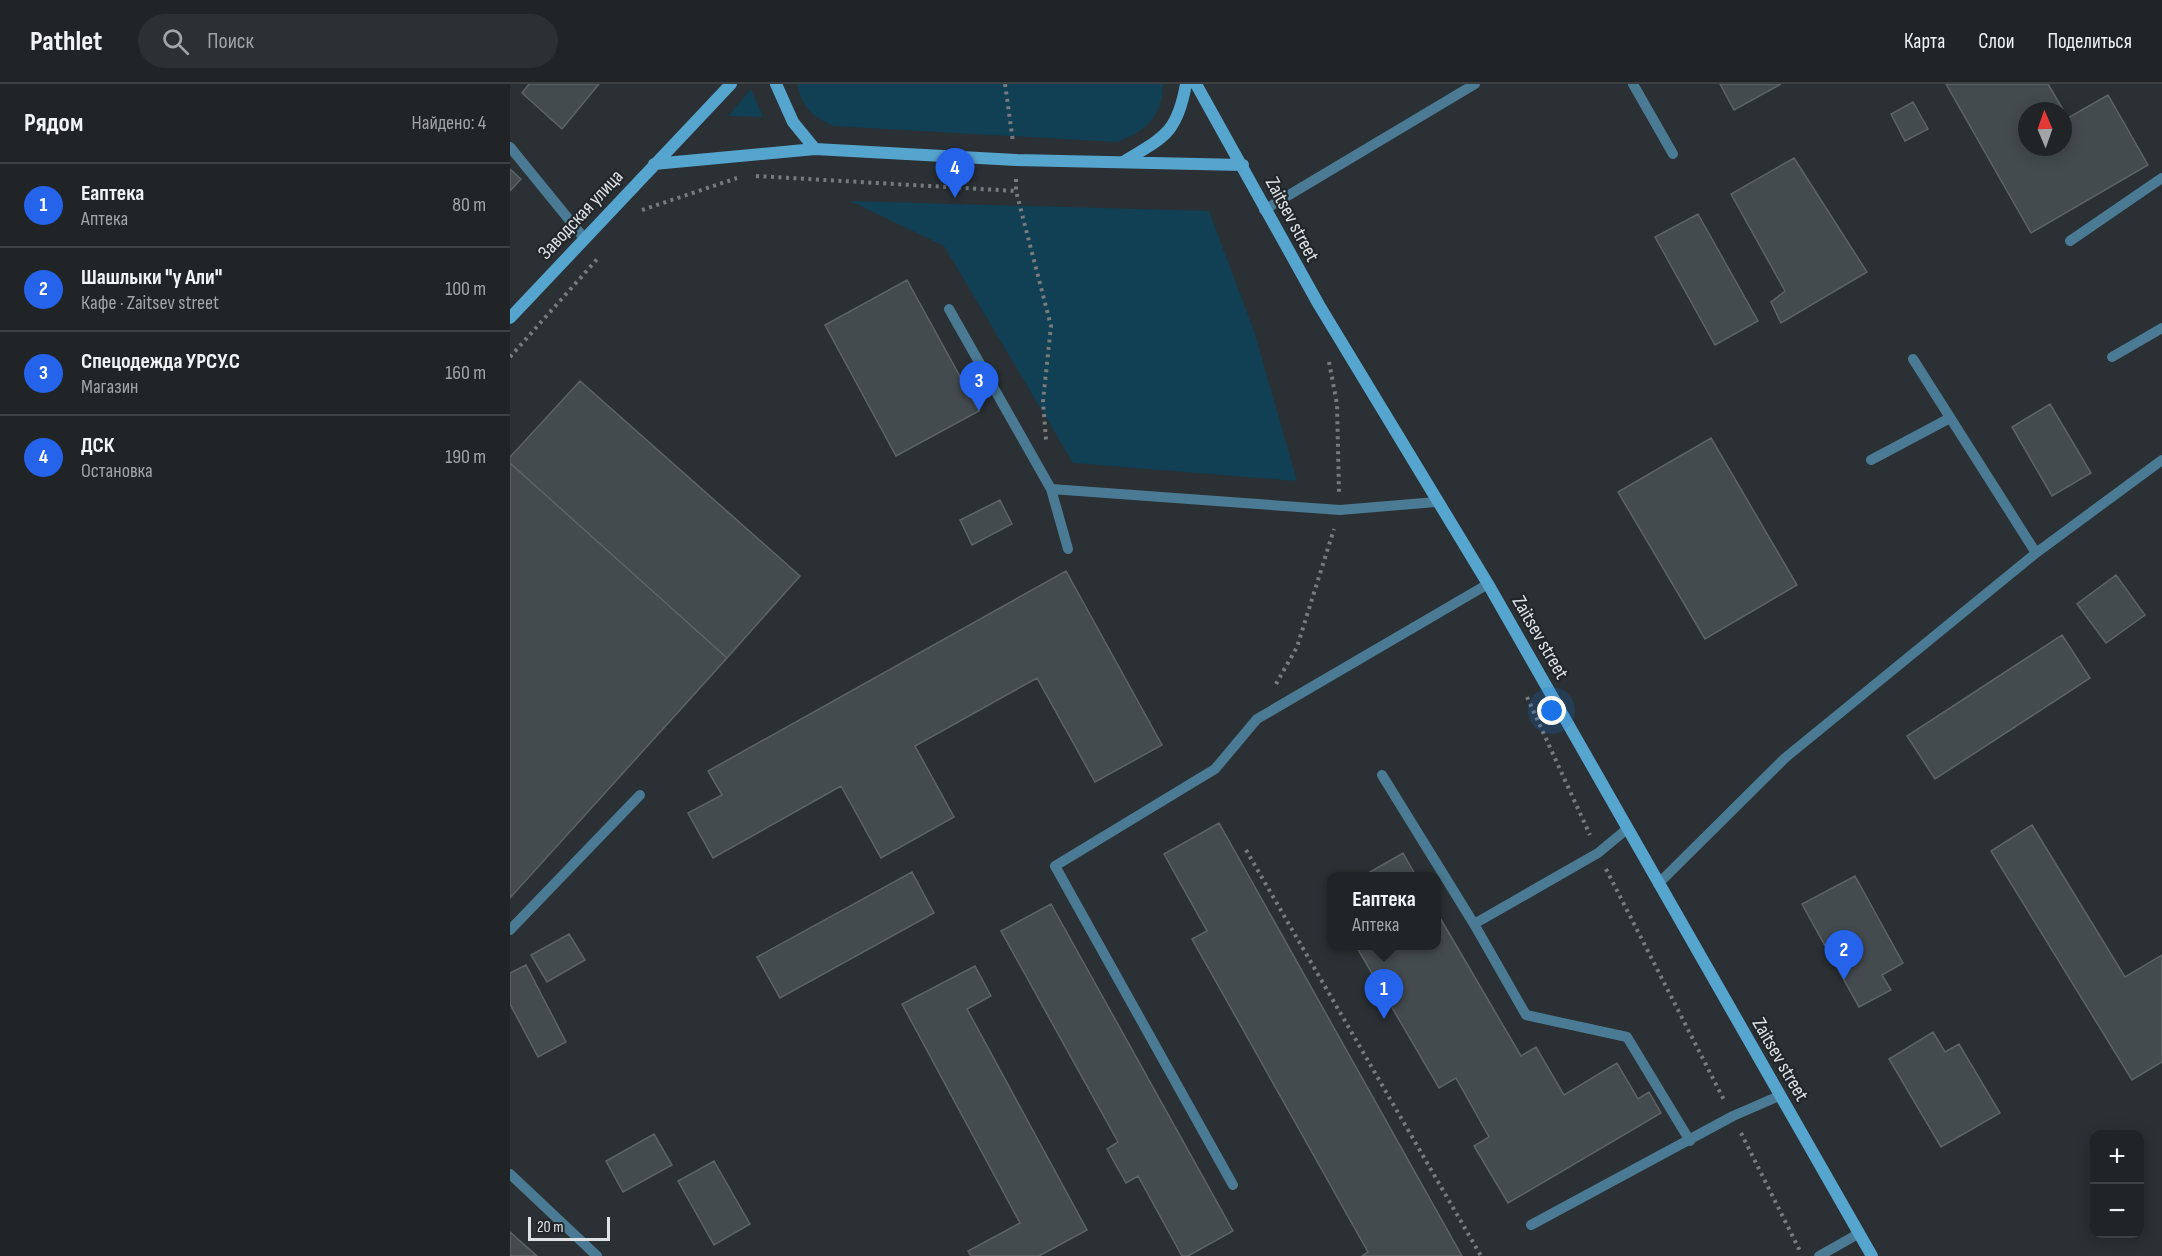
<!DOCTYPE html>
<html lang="ru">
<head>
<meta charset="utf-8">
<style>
	body { margin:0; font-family:"Sofia Sans Condensed",sans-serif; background:#2d3032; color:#f1f3f6 }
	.controls { position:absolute; right:18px; bottom:18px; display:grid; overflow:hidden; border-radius:12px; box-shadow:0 3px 15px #0003 }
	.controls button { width:54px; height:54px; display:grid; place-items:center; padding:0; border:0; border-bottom:2px solid #3d4143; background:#202426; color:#f1f3f6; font:30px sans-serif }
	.compass { position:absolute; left:1508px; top:18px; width:54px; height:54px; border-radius:50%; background:#202426; box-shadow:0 3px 15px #0003; rotate:358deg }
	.scale { position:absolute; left:18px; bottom:15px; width:82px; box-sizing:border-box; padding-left:6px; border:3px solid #dee2e4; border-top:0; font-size:16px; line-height:21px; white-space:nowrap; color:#dee2e4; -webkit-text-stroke:4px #202629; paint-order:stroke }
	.you { position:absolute; left:1042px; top:627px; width:21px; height:21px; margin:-15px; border:4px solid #fff; border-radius:50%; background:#1a73e8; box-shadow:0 0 0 9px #1a73e833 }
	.badge { display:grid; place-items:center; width:39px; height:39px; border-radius:50%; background:#2563eb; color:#fff; font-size:20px; font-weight:700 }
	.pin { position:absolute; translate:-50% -50px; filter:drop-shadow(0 2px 3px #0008) }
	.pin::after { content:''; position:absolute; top:32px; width:21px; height:18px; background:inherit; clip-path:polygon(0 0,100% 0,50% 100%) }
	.popup { position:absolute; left:817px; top:788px; width:114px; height:78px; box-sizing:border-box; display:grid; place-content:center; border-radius:12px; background:#202426; filter:drop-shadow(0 2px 4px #0005); font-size:20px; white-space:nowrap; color:#a2a4a7 }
	.popup b { font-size:22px; color:#f1f3f6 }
	.popup::after { content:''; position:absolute; left:50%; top:100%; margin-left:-12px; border:12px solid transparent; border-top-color:#202426 }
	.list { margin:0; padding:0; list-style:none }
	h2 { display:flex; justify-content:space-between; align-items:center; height:78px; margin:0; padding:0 24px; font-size:26px }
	h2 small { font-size:20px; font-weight:400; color:#a2a4a7 }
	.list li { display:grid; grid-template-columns:39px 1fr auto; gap:18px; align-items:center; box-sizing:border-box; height:84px; padding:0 24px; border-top:2px solid #3d4143 }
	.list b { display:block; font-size:22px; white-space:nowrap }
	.list p { margin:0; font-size:20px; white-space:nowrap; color:#a2a4a7 }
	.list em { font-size:20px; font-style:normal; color:#a2a4a7 }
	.icon { flex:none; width:33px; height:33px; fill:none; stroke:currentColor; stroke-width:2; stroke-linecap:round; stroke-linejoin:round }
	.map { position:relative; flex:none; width:1652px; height:1172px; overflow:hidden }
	header { display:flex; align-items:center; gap:36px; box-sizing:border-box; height:84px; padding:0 30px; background:#202426; border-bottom:2px solid #3d4143 }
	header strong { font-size:28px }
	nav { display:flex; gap:33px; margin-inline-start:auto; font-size:21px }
	.search { width:420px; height:54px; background:#2d3032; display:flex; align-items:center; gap:15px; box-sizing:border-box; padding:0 21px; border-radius:33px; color:#a2a4a7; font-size:22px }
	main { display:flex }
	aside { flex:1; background:#202426 }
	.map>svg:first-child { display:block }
	.green { fill:#113f54 }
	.building { fill:#444b4e; stroke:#5d6468; stroke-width:1.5; fill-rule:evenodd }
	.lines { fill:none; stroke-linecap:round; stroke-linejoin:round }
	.path { stroke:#767b7e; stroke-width:4; stroke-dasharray:3 4.5; stroke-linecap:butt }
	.lane { stroke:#4b7b94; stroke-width:10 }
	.secondary { stroke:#56a5ce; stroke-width:12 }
	.labels { text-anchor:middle; stroke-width:4.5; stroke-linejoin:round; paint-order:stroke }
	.street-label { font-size:20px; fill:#dee2e4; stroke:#202629 }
</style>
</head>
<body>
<header>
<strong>Pathlet</strong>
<div class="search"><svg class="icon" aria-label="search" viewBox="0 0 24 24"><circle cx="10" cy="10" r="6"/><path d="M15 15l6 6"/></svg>Поиск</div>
<nav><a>Карта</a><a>Слои</a><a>Поделиться</a></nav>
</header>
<main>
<aside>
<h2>Рядом<small>Найдено: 4</small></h2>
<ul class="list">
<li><span class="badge">1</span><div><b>Еаптека</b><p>Аптека</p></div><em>80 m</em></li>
<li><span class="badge">2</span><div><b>Шашлыки &quot;у Али&quot;</b><p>Кафе · Zaitsev street</p></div><em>100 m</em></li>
<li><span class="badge">3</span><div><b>Спецодежда УРСУ.С</b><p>Магазин</p></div><em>160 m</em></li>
<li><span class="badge">4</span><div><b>ДСК</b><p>Остановка</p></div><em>190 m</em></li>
</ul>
</aside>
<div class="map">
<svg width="1652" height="1172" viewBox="0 0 1652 1172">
	<rect width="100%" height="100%" fill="#2a3033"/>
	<!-- green -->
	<path class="green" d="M287,0H653C653,32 635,49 606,58L323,42C302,32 292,24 287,0Z
		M241,5L253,33L218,32Z
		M340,117L699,127L744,247L787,397L563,379L434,162Z"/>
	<!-- building -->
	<path class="building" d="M19,0H89L52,45L12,9Z
		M1210,0H1271L1224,26Z
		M1436,0H1538L1558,34L1598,11L1638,81L1521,149ZM1517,27H1553V63H1517Z
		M1403,18L1418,45L1395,57L1381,30Z
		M1284,74L1357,188L1271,239L1261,218L1275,207L1221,110Z
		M0,85L11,95L0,107Z
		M1188,130L1248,237L1205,261L1145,153Z
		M397,196L469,327L386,372L315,241Z
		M70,297L290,492L217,574L0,379V373Z
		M1540,320L1581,389L1542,412L1502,343Z
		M1201,354L1287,501L1195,555L1108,408Z
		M0,379L217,574L0,814Z
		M490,416L502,440L462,461L450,436Z
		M556,487L652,661L585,698L527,594L405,662L444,733L371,774L331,702L203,774L178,729L212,711L198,687Z
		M1606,491L1635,531L1596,559L1567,520Z
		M1552,551L1580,594L1425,695L1397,652Z
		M709,739L952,1172H852L858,1168L682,855L697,847L654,770Z
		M1522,741L1615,893L1652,871V978L1622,996L1481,767Z
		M893,769L906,792H853Z
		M402,788L424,829L270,914L247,873Z
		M1345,792L1393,879L1372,891L1381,906L1349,923L1292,820Z
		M541,820L723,1147L678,1172H672L628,1092L616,1099L597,1065L608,1058L491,847Z
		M926,827L1011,972L1026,963L1054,1011L1107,979L1128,1015L1139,1008L1151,1029L998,1119L964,1062L979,1053L946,994L929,1004L846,862H926Z
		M59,850L75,876L37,898L21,871Z
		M16,881L56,958L28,973L0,920V889Z
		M465,882L481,912L457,925L577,1146L529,1172H461L458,1167L510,1139L392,920Z
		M1423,948L1435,968L1449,960L1490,1029L1431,1063L1379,975Z
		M144,1050L162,1081L113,1108L96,1077Z
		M204,1077L240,1140L204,1161L168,1097Z
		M0,1148L27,1172H0Z"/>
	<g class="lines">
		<!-- path -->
		<path class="path" d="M495,0L503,58
			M246,92L506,107
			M506,95V107L541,242L533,317L536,356
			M132,126L227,94
			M0,273L89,173
			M819,278L827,320L829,408
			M766,600L787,563L824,445
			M1017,613L1080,751
			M736,766L971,1172
			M1096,785L1214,1016
			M1231,1049L1291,1169"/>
		<!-- lane -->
		<path class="lane" d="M1123,0L1163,70
			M0,63L74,154
			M754,126L965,0
			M1560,157L1652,94
			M439,225L541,405L558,465
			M1602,273L1652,244
			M1403,275L1526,469
			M1361,376L1440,334
			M541,405L830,426L926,418
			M872,691L964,840L1088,769L1117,745
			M1148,800L1275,674L1526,469L1652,376
			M964,840L1016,931L1117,953L1180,1057
			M0,846L130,711
			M0,1090L87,1172
			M723,1101L545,782L705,685L747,635L978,500
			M1021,1141L1223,1032L1269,1012
			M1309,1172L1348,1150"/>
		<!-- secondary -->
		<path class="secondary" d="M266,0L283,38L305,65
			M686,0L809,221L978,500L1362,1172
			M613,78C654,53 667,50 676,0
			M144,80L305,65L506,76L733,81
			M0,234L221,0"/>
	</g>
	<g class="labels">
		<!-- street labels -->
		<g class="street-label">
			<text transform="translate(70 130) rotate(-47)" y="7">Заводская улица</text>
			<text transform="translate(783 135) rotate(62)" y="7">Zaitsev street</text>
			<text transform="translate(1031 553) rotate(60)" y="7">Zaitsev street</text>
			<text transform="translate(1271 975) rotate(60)" y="7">Zaitsev street</text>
		</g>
	</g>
</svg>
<div class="controls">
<button>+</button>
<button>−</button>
</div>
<svg class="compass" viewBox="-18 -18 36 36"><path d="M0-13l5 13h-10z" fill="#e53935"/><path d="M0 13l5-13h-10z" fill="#a2a4a7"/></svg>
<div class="scale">20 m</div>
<div class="you"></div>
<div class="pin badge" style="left:874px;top:935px">1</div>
<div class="popup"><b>Еаптека</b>Аптека</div>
<div class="pin badge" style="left:1334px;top:896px">2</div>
<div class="pin badge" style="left:469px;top:327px">3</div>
<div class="pin badge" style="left:445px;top:114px">4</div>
</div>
</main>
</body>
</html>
